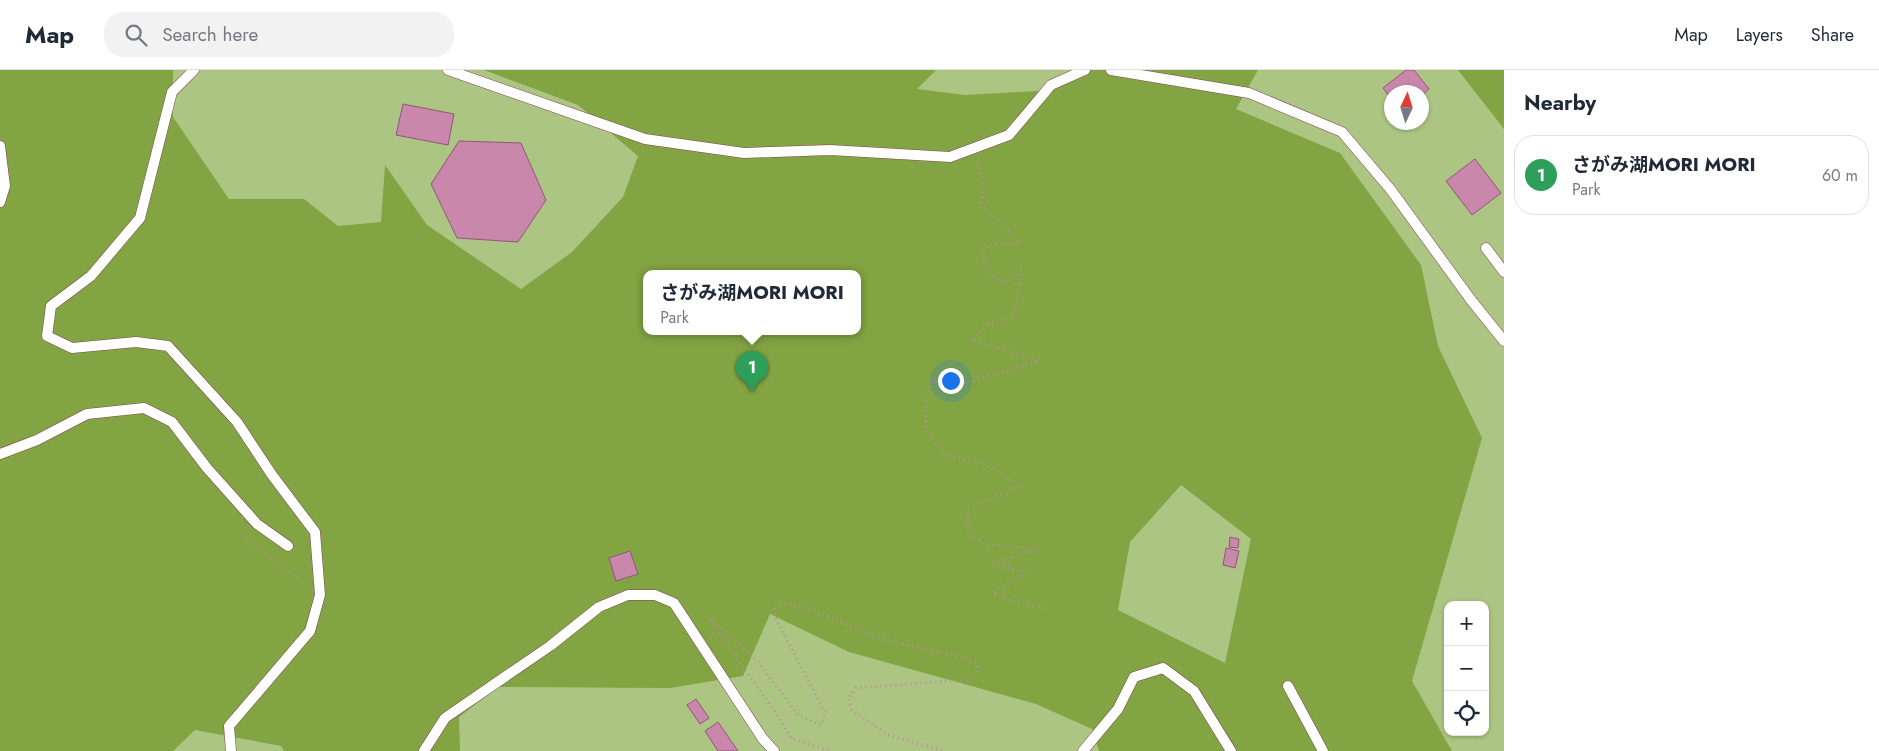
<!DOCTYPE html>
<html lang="en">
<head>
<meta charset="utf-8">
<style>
	body { margin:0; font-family:Jost,"Noto Sans JP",sans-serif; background:#f2f2f3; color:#1f2937 }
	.controls { position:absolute; right:15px; bottom:15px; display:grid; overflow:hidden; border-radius:10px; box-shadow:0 1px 4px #0004 }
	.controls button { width:45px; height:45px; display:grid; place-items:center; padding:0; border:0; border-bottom:1px solid #e0e1e3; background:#fff; color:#1f2937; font:25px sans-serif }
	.compass { position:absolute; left:1384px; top:15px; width:45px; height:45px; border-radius:50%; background:#fff; box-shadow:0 1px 4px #0004; rotate:4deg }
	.you { position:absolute; left:950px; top:310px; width:18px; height:18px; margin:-12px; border:4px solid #fff; border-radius:50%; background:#1a73e8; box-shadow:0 0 0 8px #1a73e833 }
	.badge { display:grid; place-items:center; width:32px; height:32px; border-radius:50%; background:#1e6861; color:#fff; font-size:16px; font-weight:700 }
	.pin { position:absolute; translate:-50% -41px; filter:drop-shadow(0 1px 2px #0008) }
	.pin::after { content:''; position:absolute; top:26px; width:18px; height:15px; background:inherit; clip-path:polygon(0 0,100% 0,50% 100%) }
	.popup { position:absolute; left:643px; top:200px; width:218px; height:65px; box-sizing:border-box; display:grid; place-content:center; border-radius:10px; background:#fff; filter:drop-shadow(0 1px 4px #0005); font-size:16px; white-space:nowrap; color:#747a83 }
	.popup b { font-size:19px; color:#1f2937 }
	.popup::after { content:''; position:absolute; left:50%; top:100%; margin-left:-10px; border:10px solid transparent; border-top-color:#fff }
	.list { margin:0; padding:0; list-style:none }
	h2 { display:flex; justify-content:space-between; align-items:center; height:65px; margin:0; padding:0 20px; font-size:21px }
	h2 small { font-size:16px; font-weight:400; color:#747a83 }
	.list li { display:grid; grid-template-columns:32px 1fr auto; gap:15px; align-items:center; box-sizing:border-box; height:80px; margin:0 10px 10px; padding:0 10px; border:1px solid #e0e1e3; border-radius:20px }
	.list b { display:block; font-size:19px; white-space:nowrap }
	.list p { margin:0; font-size:16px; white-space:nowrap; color:#747a83 }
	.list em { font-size:16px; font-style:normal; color:#747a83 }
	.icon { flex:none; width:28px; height:28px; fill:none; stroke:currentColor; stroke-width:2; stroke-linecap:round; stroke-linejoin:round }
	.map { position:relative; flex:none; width:1504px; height:681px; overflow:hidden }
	header { display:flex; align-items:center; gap:30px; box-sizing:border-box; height:70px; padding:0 25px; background:#fff; border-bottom:1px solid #e0e1e3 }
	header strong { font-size:24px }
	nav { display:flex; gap:28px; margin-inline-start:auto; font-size:18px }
	.search { width:350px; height:45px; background:#f2f2f3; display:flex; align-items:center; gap:12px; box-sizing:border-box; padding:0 18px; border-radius:20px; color:#747a83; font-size:19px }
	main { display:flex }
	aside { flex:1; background:#fff }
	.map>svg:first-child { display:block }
	.green { fill:#acc583; fill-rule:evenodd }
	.forest { fill:#83a443; fill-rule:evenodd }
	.building { fill:#c887ab; stroke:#925678 }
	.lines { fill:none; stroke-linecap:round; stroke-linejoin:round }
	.lane-casing { stroke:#834252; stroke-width:11 }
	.path { stroke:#b88f98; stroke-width:3; stroke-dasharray:1 4; stroke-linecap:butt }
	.lane { stroke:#fff; stroke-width:10 }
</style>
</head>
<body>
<header>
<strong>Map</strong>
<div class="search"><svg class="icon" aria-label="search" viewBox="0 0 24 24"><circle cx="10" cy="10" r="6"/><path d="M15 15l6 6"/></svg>Search here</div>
<nav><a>Map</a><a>Layers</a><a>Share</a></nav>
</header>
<main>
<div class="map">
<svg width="1504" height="681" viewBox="0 0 1504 681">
	<rect width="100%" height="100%" fill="#f6c7d0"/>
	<!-- green -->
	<path class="green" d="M64,0H1504V681H1L0,362ZM1392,22H1422V52H1392ZM647,203H857V261H647ZM1448,535H1485V662H1448Z"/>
	<!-- forest -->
	<path class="forest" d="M0,0H173V47L229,129H304L338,156L381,152L385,95L427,155L521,219L572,182L623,127L638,86L578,35L484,0H936L917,19L965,25L1054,20L1075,0H1258L1236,39L1340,83L1421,195L1438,276L1482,368L1412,611L1452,681H1099L1092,659L1036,634L849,582L770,544L743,606L670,618L498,617L459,647L460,681H284L281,676L195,660L173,681H0ZM647,203H857V261H647ZM1181,415L1251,469L1225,593L1118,540L1130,472Z
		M1458,0H1504V59Z"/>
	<!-- building -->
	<path class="building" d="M1406,0H1414L1429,19L1422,25V22H1392V30L1383,18Z
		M403,34L454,44L448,75L396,65Z
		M459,71L521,73L546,130L518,172L457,168L431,114Z
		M1475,89L1501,123L1472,145L1446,111Z
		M1230,467L1239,469L1238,478L1229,477Z
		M1226,478L1239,481L1235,498L1223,495Z
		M630,481L638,504L616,511L609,488Z
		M696,629L709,648L700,654L687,635Z
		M718,652L738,681H718L705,661Z"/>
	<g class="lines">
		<defs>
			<path id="lane" d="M194,0L172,22L140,148L91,206L51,236L47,266L72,278L136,272L168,276L237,352L272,405L315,462L320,525L310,561L229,656L231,681
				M448,0L645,69L744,83L830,80L950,87L1009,65L1051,15L1085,0
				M1111,0L1249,23L1342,62L1391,120L1471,230L1504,271
				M0,76L5,116L0,132
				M1486,178L1504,202
				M0,384L37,370L87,344L144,338L172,352L207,398L257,454L288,476
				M1288,616L1323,681
				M424,681L445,648L550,576L599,537L628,525H655L674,533L763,669L774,681
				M1083,681L1118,639L1134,607L1163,598L1194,621L1231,681"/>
		</defs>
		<!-- lane casing -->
		<use href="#lane" class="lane-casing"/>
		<!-- path -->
		<path class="path" d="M977,93C984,107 983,118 981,133C993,148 1008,157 1020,173L989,175L981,183L990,204L1003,214L1022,201L1014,247L987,255L972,270L1039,291L961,314L932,310L926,329V361L947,386L985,394L1021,416L968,438V464L987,475L1037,479L991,494L1026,502L993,524L1012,531L1045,538
			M246,468L303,513
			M710,548L758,592L798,645L821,655L825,643L775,547L776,533C810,533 842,555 874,566C907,577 943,580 977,593V603L966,610L856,618L848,628L851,639L888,665L944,681
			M711,551C737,591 768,628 792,669L831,681"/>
		<!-- lane -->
		<use href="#lane" class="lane"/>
	</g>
</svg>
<div class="controls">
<button>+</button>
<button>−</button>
<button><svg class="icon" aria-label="locate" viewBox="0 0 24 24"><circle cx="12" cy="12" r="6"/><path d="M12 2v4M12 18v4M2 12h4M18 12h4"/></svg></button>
</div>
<svg class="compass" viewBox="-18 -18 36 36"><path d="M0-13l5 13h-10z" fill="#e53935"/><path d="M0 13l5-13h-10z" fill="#747a83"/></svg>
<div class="you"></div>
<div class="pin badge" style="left:752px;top:322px;background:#2e9e5b">1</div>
<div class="popup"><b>さがみ湖MORI MORI</b>Park</div>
</div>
<aside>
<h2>Nearby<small></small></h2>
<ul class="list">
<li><span class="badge" style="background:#2e9e5b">1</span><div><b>さがみ湖MORI MORI</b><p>Park</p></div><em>60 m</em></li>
</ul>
</aside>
</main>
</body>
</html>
